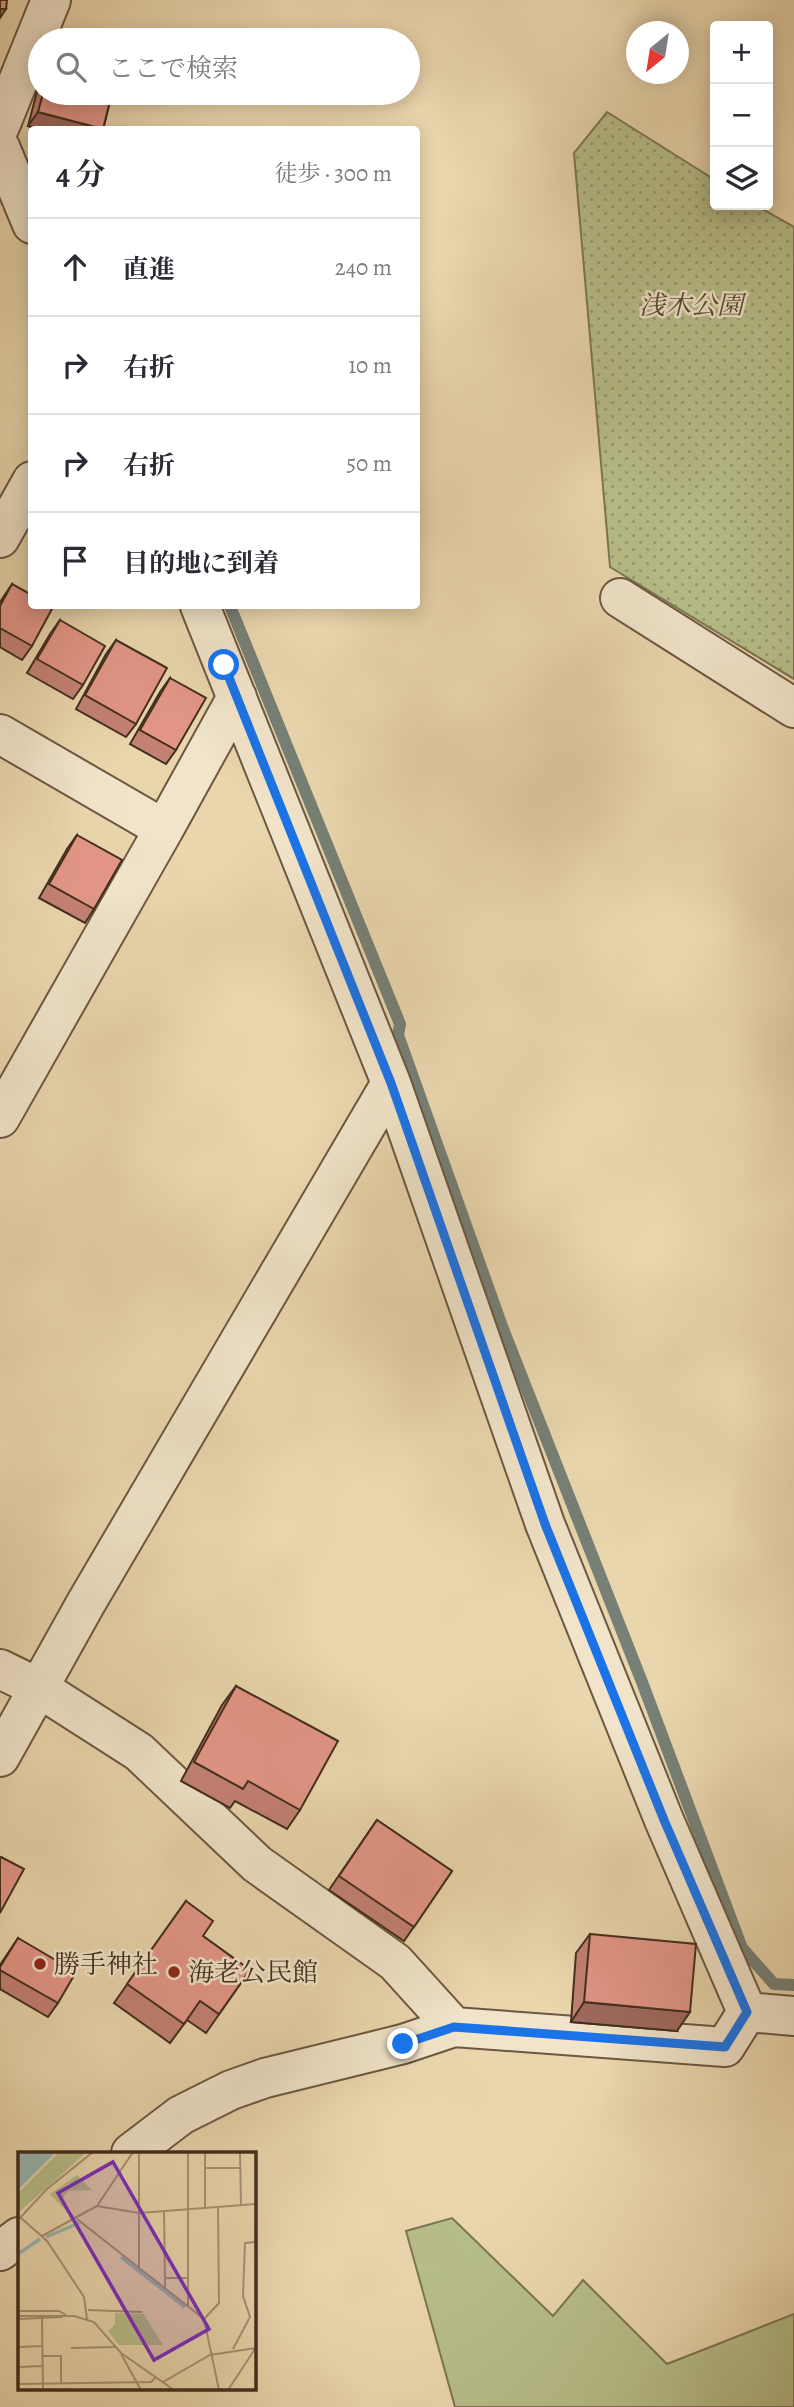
<!DOCTYPE html>
<html lang="ja">
<head>
<meta charset="utf-8">
<style>
	body { margin:0; font-family:Alegreya,"Noto Serif JP",serif; background:#f7f7f7; color:#2b2b33 }
	.controls { position:absolute; right:21px; top:21px; display:grid; overflow:hidden; border-radius:7px; box-shadow:0 4px 18px #0003 }
	.controls button { width:63px; height:63px; display:grid; place-items:center; padding:0; border:0; border-bottom:2px solid #e1e1e2; background:#fff; color:#2b2b33; font:35px sans-serif }
	.compass { position:absolute; left:626px; top:21px; width:63px; height:63px; border-radius:50%; background:#fff; box-shadow:0 4px 18px #0003; rotate:210deg }
	.stop { position:absolute; width:21px; height:21px; margin:-16px; border:5px solid #1a73e8; border-radius:50%; background:#fff }
	.stop.end { background:#1a73e8; border-color:#fff; box-shadow:0 2px 7px #0008 }
	.list { margin:0; padding:0; list-style:none }
	h2 { display:flex; justify-content:space-between; align-items:center; height:91px; margin:0; padding:0 28px; font-size:30px }
	h2 small { font-size:23px; font-weight:400; color:#7c7c81 }
	.list li { display:grid; grid-template-columns:46px 1fr auto; gap:21px; align-items:center; box-sizing:border-box; height:98px; padding:0 28px; border-top:2px solid #e1e1e2 }
	.list b { display:block; font-size:26px; white-space:nowrap }
	.list em { font-size:23px; font-style:normal; color:#7c7c81 }
	.icon { flex:none; width:38px; height:38px; fill:none; stroke:currentColor; stroke-width:2; stroke-linecap:round; stroke-linejoin:round }
	.map { position:relative; flex:none; width:794px; height:2407px; overflow:hidden }
	.search { position:absolute; background:#fff; box-shadow:0 4px 18px #0003; left:28px; top:28px; width:392px; height:77px; display:flex; align-items:center; gap:18px; box-sizing:border-box; padding:0 24px; border-radius:38px; color:#7c7c81; font-size:26px }
	.panel { position:absolute; background:#fff; box-shadow:0 4px 18px #0003; left:28px; top:126px; width:392px; height:483px; border-radius:7px }
	.map>svg:first-child { display:block }
	.green { fill:#b7be8a; stroke:#7c7654; stroke-width:2 }
	.park { fill:url(#park-dots); stroke:#7c7654; stroke-width:2 }
	.lines { fill:none; stroke-linecap:round; stroke-linejoin:round }
	.stream { stroke:#768076; stroke-width:12 }
	.minor-casing { stroke:#6c5741; stroke-width:42 }
	.minor { stroke:#f1e4ca; stroke-width:38 }
	.wall { fill:#c38174; stroke:#422d1d; stroke-width:2 }
	.shaded-wall { fill:#9f695e; stroke:#422d1d; stroke-width:2 }
	.building { fill:#e39687; stroke:#422d1d; stroke-width:2 }
	.route { stroke:#1a73e8; stroke-width:9 }
	.poi-dot { fill:#8f2418; stroke:#f1e4ca; stroke-width:2.5 }
	.labels { text-anchor:middle; stroke-width:5; stroke-linejoin:round; paint-order:stroke }
	.park-label { font-size:26px; font-style:italic; fill:#594a33; stroke:#f1e4ca }
	.poi-label { font-size:26px; fill:#422d1d; stroke:#f1e4ca; text-anchor:start }
	.inset-river { fill:none; stroke:#99b7b1; stroke-width:3.5 }
	.inset-road { fill:none; stroke:#a79273; stroke-width:2 }
	.view { fill:#7b2cbf; fill-opacity:0.15; stroke:#7b2cbf; stroke-width:3.5 }
	.inset-edge { fill:none; stroke:#422d1d; stroke-width:3.5 }
</style>
</head>
<body>
<div class="map">
<svg width="794" height="2407" viewBox="0 0 794 2407">
	<defs>
		<pattern id="park-dots" width="8" height="8" patternUnits="userSpaceOnUse" patternTransform="scale(1.75)"><rect width="8" height="8" fill="#b7be8a"/><path d="M2 2h.1M6 6h.1" fill="none" stroke="#969b70" stroke-width="1.8" stroke-linecap="round"/></pattern>
	</defs>
	<rect width="100%" height="100%" fill="#ead6ad"/>
	<filter id="stains"><feTurbulence type="fractalNoise" baseFrequency=".00286" numOctaves="4"/><feColorMatrix values="0 0 0 0 .2 0 0 0 0 .09 0 0 0 0 .02 0 0 0 .5 -.17"/></filter>
	<radialGradient id="worn" r=".72"><stop offset=".6" stop-color="#630" stop-opacity="0"/><stop offset="1" stop-color="#630" stop-opacity=".3"/></radialGradient>
	<!-- green -->
	<path class="green" d="M452,2218L553,2316L583,2280L667,2364L794,2314V2407H455L406,2231Z"/>
	<!-- park -->
	<path class="park" d="M607,112L715,180V205H755L794,227V679L610,567L574,153Z"/>
	<g class="lines">
		<!-- stream -->
		<path class="stream" d="M230,606L400,1024L398,1035L503,1329L642,1682L742,1948L774,1984L794,1985"/>
		<defs>
			<path id="minor" d="M0,126L51,0
				M0,147L32,224
				M0,538L32,481
				M620,598L794,708
				M200,606L391,1083L545,1524L664,1820L747,2012
				M0,734L164,829L237,697
				M0,1118L164,829
				M0,1669L39,1688L139,1752L257,1864L395,1962L454,2027
				M0,1757L86,1603L391,1083
				M747,2012L794,2016
				M131,2153L181,2115L231,2090L265,2078L403,2044L454,2027L725,2047L747,2012
				M0,2251L19,2237"/>
		</defs>
		<!-- minor casing -->
		<use href="#minor" class="minor-casing"/>
		<!-- minor -->
		<use href="#minor" class="minor"/>
	</g>
	<!-- wall -->
	<path class="wall" d="M40,80V93H112L103,130H42L28,126Z
		M12,584L32,646L22,660L0,647V602Z
		M60,620L83,685L73,699L27,673L50,634Z
		M116,640L136,724L126,737L76,709L106,654Z
		M170,678L176,750L166,764L130,744L160,692Z
		M77,835L94,909L85,923L39,898L67,849Z
		M236,1686L300,1810L287,1829L235,1801L230,1808L181,1781L222,1705Z
		M377,1820L452,1871L404,1941L329,1890Z
		M186,1901L203,1936L250,1970L206,2033L187,2020L170,2043L114,2003Z
		M590,1934L677,2031L571,2022L576,1953Z
		M18,1938L58,2003L48,2017L0,1989V1965Z"/>
	<!-- shaded-wall -->
	<path class="shaded-wall" d="M0,9H6L0,18Z
		M38,112L103,129L42,130L28,126Z
		M584,2002L690,2012L677,2031L571,2022Z"/>
	<!-- building -->
	<path class="building" d="M0,0H7L6,9H0Z
		M43,93H112L103,129L38,112Z
		M12,584L32,595V606H50L53,607L32,646L0,628V606Z
		M60,620L105,646L83,685L37,659Z
		M116,640L167,668L136,724L85,695Z
		M170,678L206,698L176,750L140,730Z
		M77,835L122,860L94,909L49,884Z
		M236,1686L338,1741L300,1810L248,1781L243,1789L194,1762Z
		M377,1820L452,1871L414,1927L339,1876Z
		M1,1857L24,1869L0,1913V1858Z
		M186,1901L213,1921L203,1936L250,1970L219,2014L200,2001L184,2024L127,1984Z
		M590,1934L696,1944L690,2012L584,2002Z
		M18,1938L76,1972L58,2003L0,1970V1967Z"/>
	<g class="lines">
		<!-- route -->
		<path class="route" d="M224,665L391,1083L545,1524L664,1820L747,2012L725,2047L454,2027L403,2044"/>
	</g>
	<!-- markers -->
	<g class="poi-dot">
		<circle cx="40" cy="1964" r="7"/>
		<circle cx="174" cy="1972" r="7"/>
	</g>
	<g class="labels">
		<!-- park labels -->
		<g class="park-label">
			<text x="691" y="314">浅木公園</text>
		</g>
		<!-- poi labels -->
		<g class="poi-label">
			<text x="54" y="1973">勝手神社</text>
			<text x="188" y="1981">海老公民館</text>
		</g>
	</g>
	<!-- overview -->
	<g transform="translate(18 2152)">
		<rect width="238" height="238" fill="#ead6ad"/>
		<path d="M41,0H69L0,61V41ZM59,23L74,38L50,39L43,49L54,65L32,42Z" fill="#b7be8a"/>
		<path d="M97,161L126,162L145,193H101L90,179L97,172Z" fill="#b7be8a"/>
		<path d="M0,0H38L0,38Z" fill="#99b7b1"/>
		<path class="inset-river" d="M28,85L61,71M0,102L22,87M103,105L167,155"/>
		<path class="inset-road" d="M121,0V116M170,0V155M187,0V57M222,0L223,54M187,16H222M79,54L121,61L238,52M146,60L147,126M2,65L29,89L66,145L69,167M59,67L186,167L201,238M0,68L29,37L75,0M24,84L79,54L115,0M147,137V126H170M70,158L124,160M0,159H41L48,163M0,164H56L76,170L103,201L156,238M1,167L44,165M24,167L25,238M186,167L201,151L200,56M0,195L25,194M53,196L97,195M215,197L232,165L225,144L227,91L238,90M103,202L123,238M25,204H43V232M0,215L25,214M145,230L192,203L238,196M0,232L133,230L137,226M210,238L237,197"/>
		<path class="view" d="M95,10L191,177L136,208L40,41Z"/>
		<rect width="238" height="238" class="inset-edge"/>
	</g>
	<rect width="100%" height="100%" filter="url(#stains)"/>
	<rect width="100%" height="100%" fill="url(#worn)"/>
</svg>
<div class="controls">
<button>+</button>
<button>−</button>
<button><svg class="icon" aria-label="layers" viewBox="0 0 24 24"><path d="M12 4l9 5-9 5-9-5zM3 14l9 5 9-5"/></svg></button>
</div>
<svg class="compass" viewBox="-18 -18 36 36"><path d="M0-13l5 13h-10z" fill="#e53935"/><path d="M0 13l5-13h-10z" fill="#7c7c81"/></svg>
<div class="stop" style="left:224px;top:665px"></div>
<div class="stop end" style="left:403px;top:2044px"></div>
<div class="search"><svg class="icon" aria-label="search" viewBox="0 0 24 24"><circle cx="10" cy="10" r="6"/><path d="M15 15l6 6"/></svg>ここで検索</div>
<section class="panel">
<h2>4 分<small>徒歩 · 300 m</small></h2>
<ul class="list">
<li><svg class="icon" aria-label="ahead" viewBox="0 0 24 24"><path d="M12 20V5M6 11l6-6 6 6"/></svg><div><b>直進</b></div><em>240 m</em></li>
<li><svg class="icon" aria-label="right" viewBox="0 0 24 24"><path d="M7 20v-9h11M14 6l5 5-5 5"/></svg><div><b>右折</b></div><em>10 m</em></li>
<li><svg class="icon" aria-label="right" viewBox="0 0 24 24"><path d="M7 20v-9h11M14 6l5 5-5 5"/></svg><div><b>右折</b></div><em>50 m</em></li>
<li><svg class="icon" aria-label="arrive" viewBox="0 0 24 24"><path d="M6 21V4h12l-3 4 3 4H6"/></svg><div><b>目的地に到着</b></div></li>
</ul>
</section>
</div>
</body>
</html>
